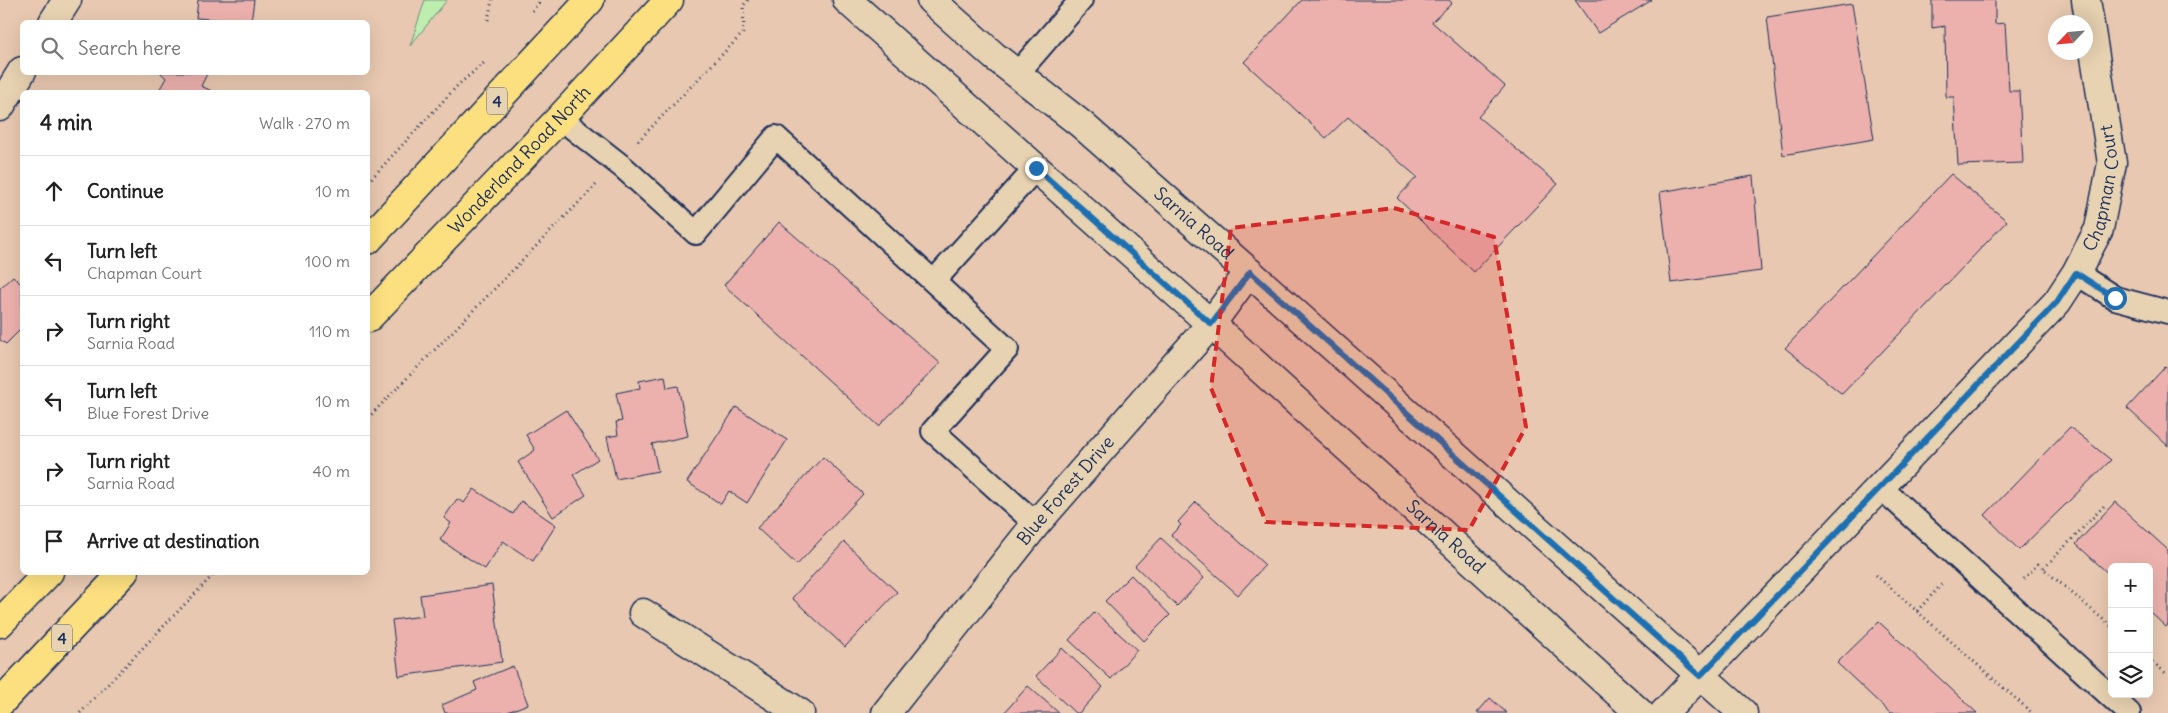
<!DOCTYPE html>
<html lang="en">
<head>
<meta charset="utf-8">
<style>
	body { margin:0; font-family:Delius,sans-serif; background:#f2f2f2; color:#222 }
	.controls { position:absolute; right:15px; bottom:15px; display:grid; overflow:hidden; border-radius:8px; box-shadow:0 5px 20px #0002 }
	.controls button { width:45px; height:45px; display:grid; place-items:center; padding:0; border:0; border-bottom:1px solid #e0e0e0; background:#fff; color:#222; font:25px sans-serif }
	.compass { position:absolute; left:2048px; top:15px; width:45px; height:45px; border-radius:50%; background:#fff; box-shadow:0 5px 20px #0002; rotate:244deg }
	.stop { position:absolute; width:15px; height:15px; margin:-11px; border:4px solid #1f6fb2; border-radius:50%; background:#fff }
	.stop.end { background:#1f6fb2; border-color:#fff; box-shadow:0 1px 5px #0008 }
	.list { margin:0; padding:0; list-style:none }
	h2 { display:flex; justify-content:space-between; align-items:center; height:65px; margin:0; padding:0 20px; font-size:21px }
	h2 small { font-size:16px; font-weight:400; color:#767676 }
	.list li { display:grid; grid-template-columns:32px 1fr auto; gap:15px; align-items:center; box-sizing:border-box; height:70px; padding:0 20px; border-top:1px solid #e0e0e0 }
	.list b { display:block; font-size:19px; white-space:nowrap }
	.list p { margin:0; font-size:16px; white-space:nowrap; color:#767676 }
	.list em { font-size:16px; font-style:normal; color:#767676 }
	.icon { flex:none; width:28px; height:28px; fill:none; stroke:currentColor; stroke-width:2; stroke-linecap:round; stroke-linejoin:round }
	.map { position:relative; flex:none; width:2168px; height:713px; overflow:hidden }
	.search { position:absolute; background:#fff; box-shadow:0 5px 20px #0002; left:20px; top:20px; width:350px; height:55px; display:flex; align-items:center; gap:12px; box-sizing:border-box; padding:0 18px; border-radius:8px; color:#767676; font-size:19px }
	.panel { position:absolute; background:#fff; box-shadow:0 5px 20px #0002; left:20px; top:90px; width:350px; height:485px; border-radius:8px }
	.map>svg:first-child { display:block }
	.green { fill:#bdeeae; stroke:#6c8e86 }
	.building { fill:#ecb1ad; stroke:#1b2f5e }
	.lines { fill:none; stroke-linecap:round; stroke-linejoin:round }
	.lane-casing { stroke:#1b2f5e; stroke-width:26 }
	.street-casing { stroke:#1b2f5e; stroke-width:31 }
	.secondary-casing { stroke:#1b2f5e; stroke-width:31 }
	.primary-casing { stroke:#1b2f5e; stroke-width:31 }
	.path { stroke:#1b2f5e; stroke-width:3; stroke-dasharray:1 4; stroke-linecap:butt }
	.lane { stroke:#e7d2b1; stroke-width:22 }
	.street { stroke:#e7d2b1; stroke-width:28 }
	.secondary { stroke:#e7d2b1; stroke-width:28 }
	.primary { stroke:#fce080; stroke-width:28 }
	.route { stroke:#1f6fb2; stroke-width:6 }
	.marked { fill:#d62828; fill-opacity:0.2; stroke:#d62828; stroke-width:4; stroke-dasharray:10 6; stroke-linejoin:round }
	.labels { text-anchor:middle; stroke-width:4; stroke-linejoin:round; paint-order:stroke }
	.shield { fill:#e7d2b1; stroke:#586077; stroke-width:1 }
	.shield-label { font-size:16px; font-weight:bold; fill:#1b2f5e }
	.street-label { font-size:18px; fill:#1b2f5e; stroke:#e7d2b1 }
</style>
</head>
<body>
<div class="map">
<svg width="2168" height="713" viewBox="0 0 2168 713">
	<rect width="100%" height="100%" fill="#e8c8b0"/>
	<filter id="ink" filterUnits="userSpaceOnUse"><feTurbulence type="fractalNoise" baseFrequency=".02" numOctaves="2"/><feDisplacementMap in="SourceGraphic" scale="10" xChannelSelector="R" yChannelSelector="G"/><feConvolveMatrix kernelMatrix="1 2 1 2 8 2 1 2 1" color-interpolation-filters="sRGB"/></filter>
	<g filter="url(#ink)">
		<!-- green -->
		<path class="green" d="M425,0H447L410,46Z"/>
		<!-- building -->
		<path class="building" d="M198,0H254L251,22L196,18Z
			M1302,0H1449L1452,3L1432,22L1505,86L1478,117L1558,184L1474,272L1397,198L1417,177L1348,117L1326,138L1244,62Z
			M1575,0H1652L1598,33Z
			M1932,0H1995V24L2005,23L2009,91H2019L2023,163L1958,165L1954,97H1946L1945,26L1932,28Z
			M1852,4L1874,139L1783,155L1767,17Z
			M160,72H208L201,86L214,92H158L166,78Z
			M1951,174L2007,221L1842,394L1785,348Z
			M1753,176L1761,271L1671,283L1660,192Z
			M779,222L940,363L879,426L724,285Z
			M13,276L22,285V328L6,344L0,340V288Z
			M2166,366L2168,368V446L2127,408Z
			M665,376L667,388L678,386L688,436L652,444L658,471L616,479L607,437L618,435L616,422L622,421L616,393L640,388L639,381Z
			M736,407L787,440L747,503L729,491L721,504L687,482Z
			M566,410L598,459L573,475L586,495L553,517L518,462L535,450L526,435Z
			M2070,427L2111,460L2019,550L1985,515Z
			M823,457L863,494L797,565L757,528Z
			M474,489L513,514L521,501L556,525L533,561L503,541L485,569L440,540L451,523L444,518L457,499L464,503Z
			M1196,502L1265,565L1238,595L1171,535L1181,525L1178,522Z
			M2115,502L2168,550V625L2166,627L2149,611V567H2112V577L2076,544Z
			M1161,538L1204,578L1177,606L1135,566Z
			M844,542L897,592L845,647L792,598Z
			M1131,575L1170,615L1144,641L1105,601Z
			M492,585L502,662L399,676L392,620L423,616L420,595Z
			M1095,612L1137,650L1111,679L1069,640Z
			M1879,622L1977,713H1890L1837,663Z
			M1062,648L1103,687L1079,713H1075L1036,676Z
			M513,666L528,704L505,713H445L442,705L477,690L474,682Z
			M1028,686L1059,713H1004Z
			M1490,698L1507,713H1477Z"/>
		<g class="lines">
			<defs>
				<path id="lane" d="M1017,74L1081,0
					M560,118L624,168L696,233L776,137L1007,349L933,431L1036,524
					M2076,273L2115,298L2168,312
					M934,281L1036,168
					M1879,486L2129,713"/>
				<g id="street">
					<path d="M53,22L67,0"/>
					<path d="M0,107L22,71"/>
					<path d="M643,613L800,713"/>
					<path id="s1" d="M886,713L1036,524L1211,324L1249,272"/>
					<path id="s2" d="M1664,713L2057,302L2076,273L2099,229L2112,163L2086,0"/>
				</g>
				<g id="secondary">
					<path id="s3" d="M847,0L1211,324L1640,713"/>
					<path id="s4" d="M931,0L994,56L1081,124L1249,272L1743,713"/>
				</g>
				<g id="primary">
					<path d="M368,240L590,0"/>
					<path id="s5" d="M368,318L560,118L669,0"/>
					<path d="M0,623L49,572"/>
					<path d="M0,703L124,572"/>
				</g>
			</defs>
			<!-- lane casing -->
			<use href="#lane" class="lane-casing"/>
			<!-- street casing -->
			<use href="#street" class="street-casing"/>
			<!-- secondary casing -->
			<use href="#secondary" class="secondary-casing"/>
			<!-- primary casing -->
			<use href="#primary" class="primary-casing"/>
			<!-- path -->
			<path class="path" d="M532,11L541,0
				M488,20L492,0
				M638,141L744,32L743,6L748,0
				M368,182L458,85L484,63
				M368,418L596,185
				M2044,568L2105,505
				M1876,575L2032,713
				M2024,579L2038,564L2112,627
				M1917,611L1942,584
				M2149,659L2168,675
				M80,713L216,572"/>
			<!-- lane -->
			<use href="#lane" class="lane"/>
			<!-- street -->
			<use href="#street" class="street"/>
			<!-- secondary -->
			<use href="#secondary" class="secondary"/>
			<!-- primary -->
			<use href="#primary" class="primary"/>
		</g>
	</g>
	<g class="lines" filter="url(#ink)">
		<!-- route -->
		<path class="route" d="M1036,168L1211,324L1250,272L1700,676L2057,302L2076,273L2115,298"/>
	</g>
	<!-- marked area -->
	<path class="marked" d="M1394,208L1494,237L1526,427L1469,530L1266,522L1211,388L1231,228Z"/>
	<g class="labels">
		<!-- shield labels -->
		<g class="shield">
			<rect x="487" y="87.5" width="20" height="27" rx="4"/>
			<rect x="52" y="624.5" width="20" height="27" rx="4"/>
		</g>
		<g class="shield-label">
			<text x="497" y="107">4</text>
			<text x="62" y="644">4</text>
		</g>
		<!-- street labels -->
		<g class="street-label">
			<text dy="6" stroke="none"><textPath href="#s5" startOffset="219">Wonderland Road North</textPath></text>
			<text dy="6" stroke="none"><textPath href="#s2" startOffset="694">Chapman Court</textPath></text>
			<text dy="6" stroke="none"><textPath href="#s4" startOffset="345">Sarnia Road</textPath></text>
			<text dy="6" stroke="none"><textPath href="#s1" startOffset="286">Blue Forest Drive</textPath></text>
			<text dy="6" stroke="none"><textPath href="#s3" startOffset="804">Sarnia Road</textPath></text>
		</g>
	</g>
</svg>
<div class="controls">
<button>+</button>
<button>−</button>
<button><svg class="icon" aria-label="layers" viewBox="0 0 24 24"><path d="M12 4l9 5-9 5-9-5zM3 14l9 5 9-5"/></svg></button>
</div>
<svg class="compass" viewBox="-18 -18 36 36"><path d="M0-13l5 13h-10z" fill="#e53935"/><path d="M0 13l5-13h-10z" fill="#767676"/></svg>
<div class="stop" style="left:2115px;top:298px"></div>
<div class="stop end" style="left:1036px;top:168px"></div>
<div class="search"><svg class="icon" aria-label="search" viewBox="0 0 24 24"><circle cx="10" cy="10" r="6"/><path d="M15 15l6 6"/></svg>Search here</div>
<section class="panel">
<h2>4 min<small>Walk · 270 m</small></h2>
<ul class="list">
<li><svg class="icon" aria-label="ahead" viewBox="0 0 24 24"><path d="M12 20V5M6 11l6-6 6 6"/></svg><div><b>Continue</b></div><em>10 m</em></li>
<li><svg class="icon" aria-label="left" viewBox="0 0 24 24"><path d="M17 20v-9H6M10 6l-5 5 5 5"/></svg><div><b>Turn left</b><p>Chapman Court</p></div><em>100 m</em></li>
<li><svg class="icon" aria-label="right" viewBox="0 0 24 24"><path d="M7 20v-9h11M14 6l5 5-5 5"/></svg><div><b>Turn right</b><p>Sarnia Road</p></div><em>110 m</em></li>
<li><svg class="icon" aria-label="left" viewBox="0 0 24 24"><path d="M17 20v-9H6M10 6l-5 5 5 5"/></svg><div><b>Turn left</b><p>Blue Forest Drive</p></div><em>10 m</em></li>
<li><svg class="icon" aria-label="right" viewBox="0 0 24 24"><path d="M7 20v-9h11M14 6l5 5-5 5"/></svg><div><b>Turn right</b><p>Sarnia Road</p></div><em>40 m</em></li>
<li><svg class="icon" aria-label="arrive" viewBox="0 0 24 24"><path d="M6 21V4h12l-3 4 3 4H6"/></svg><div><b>Arrive at destination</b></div></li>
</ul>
</section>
</div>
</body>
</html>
